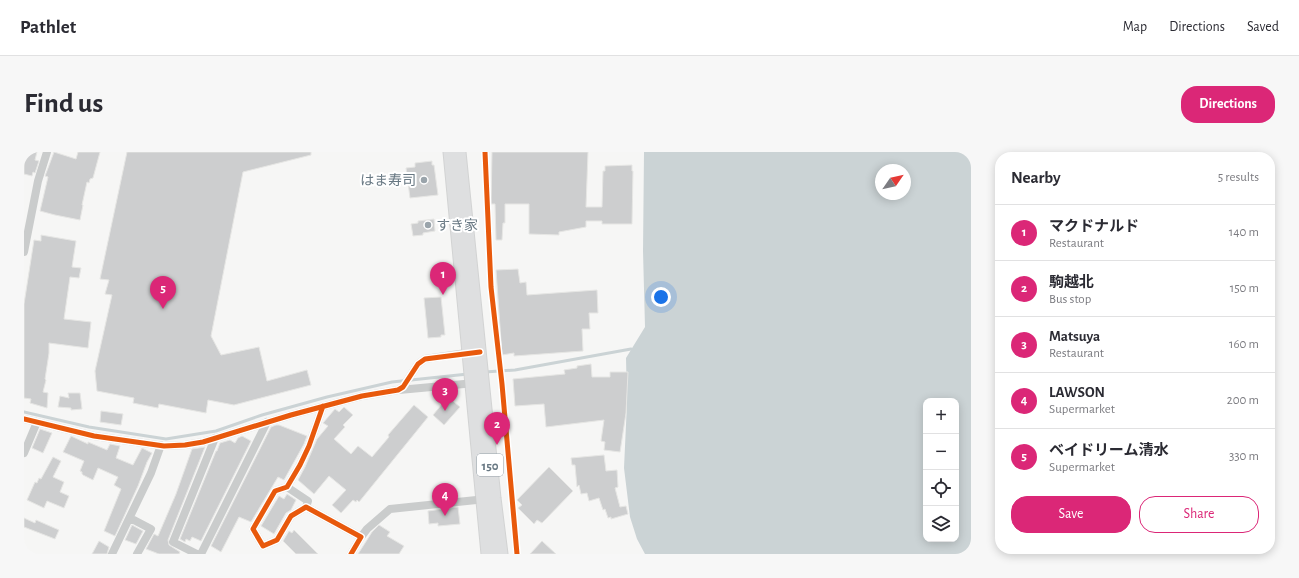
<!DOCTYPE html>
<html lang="en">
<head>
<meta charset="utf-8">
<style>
	body { margin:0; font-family:"Alegreya Sans","Noto Sans JP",sans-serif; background:#f7f7f7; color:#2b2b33 }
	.controls { position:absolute; right:12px; bottom:12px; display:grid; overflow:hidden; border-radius:8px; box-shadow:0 2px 10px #0003 }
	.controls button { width:36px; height:36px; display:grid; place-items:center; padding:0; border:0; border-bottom:1px solid #e1e1e2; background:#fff; color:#2b2b33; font:20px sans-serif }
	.compass { position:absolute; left:851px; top:12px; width:36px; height:36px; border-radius:50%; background:#fff; box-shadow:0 2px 10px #0003; rotate:56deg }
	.you { position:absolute; left:637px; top:145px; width:14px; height:14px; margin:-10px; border:3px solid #fff; border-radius:50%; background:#1a73e8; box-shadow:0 0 0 6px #1a73e833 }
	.badge { display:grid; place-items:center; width:26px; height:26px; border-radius:50%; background:#db2777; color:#fff; font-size:13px; font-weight:700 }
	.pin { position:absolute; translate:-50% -33px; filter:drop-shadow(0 1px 2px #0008) }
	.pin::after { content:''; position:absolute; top:21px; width:14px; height:12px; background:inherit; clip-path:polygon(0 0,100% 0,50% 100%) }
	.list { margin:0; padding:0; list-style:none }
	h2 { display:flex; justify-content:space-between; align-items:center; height:52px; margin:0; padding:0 16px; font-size:17px }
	h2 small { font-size:13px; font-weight:400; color:#7c7c81 }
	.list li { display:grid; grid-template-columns:26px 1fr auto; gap:12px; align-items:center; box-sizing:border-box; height:56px; padding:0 16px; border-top:1px solid #e1e1e2 }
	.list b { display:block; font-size:15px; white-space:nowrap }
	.list p { margin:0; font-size:13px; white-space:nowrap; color:#7c7c81 }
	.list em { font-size:13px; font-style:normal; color:#7c7c81 }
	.actions { display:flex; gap:8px; padding:12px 16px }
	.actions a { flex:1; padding:9px 0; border:1px solid #db2777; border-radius:16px; text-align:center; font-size:14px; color:#db2777 }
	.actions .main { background:#db2777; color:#fff }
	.icon { flex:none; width:22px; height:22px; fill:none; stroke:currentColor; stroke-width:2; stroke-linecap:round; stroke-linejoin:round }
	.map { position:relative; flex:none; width:947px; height:402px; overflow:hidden; border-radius:16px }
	header { display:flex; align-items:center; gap:24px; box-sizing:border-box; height:56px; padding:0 20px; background:#fff; border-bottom:1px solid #e1e1e2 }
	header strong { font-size:19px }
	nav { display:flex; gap:22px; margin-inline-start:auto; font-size:14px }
	.intro { display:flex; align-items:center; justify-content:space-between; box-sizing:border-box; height:96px; padding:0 24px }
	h1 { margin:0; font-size:28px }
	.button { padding:10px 18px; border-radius:16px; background:#db2777; color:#fff; font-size:14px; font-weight:700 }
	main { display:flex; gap:24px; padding:0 24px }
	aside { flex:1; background:#fff; border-radius:16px; box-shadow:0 2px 10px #0003 }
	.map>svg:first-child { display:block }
	.water { fill:#cbd3d5; fill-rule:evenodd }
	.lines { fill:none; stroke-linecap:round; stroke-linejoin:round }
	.stream { stroke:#cbd3d5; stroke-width:3 }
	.building { fill:#cdcecf; stroke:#e6e6e4 }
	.trunk-casing { stroke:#d2d3d3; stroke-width:15 }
	.minor { stroke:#cacccc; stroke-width:8 }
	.trunk { stroke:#dedfe0; stroke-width:13 }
	.cycleway-casing { stroke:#fff; stroke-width:8 }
	.cycleway { stroke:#e8590c; stroke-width:5 }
	.poi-dot { fill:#9aa4ab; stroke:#fff; stroke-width:1.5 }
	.labels { text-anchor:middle; stroke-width:4; stroke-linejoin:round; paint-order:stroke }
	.shield { fill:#fff; stroke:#95a0a8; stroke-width:1 }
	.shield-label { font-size:13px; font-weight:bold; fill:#687883 }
	.poi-label { font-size:14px; fill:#687883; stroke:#fff; text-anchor:end }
</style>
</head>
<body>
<header>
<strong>Pathlet</strong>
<nav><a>Map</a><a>Directions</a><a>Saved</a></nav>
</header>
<div class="intro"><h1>Find us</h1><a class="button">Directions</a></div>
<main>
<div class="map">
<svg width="947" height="402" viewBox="0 0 947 402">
	<rect width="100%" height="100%" fill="#f6f6f5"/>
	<!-- water -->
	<path class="water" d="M620,0H947V402H621L613,387L606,365L600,316L603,251L602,206L621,175L619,99ZM857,18H881V42H857ZM902,249H932V387H902Z"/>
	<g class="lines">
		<!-- stream -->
		<path class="stream" d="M461,220L491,218L607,197
			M0,260L65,275L142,287L192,279L238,263L303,245L368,230L444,222"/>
	</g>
	<!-- building -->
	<path class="building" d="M0,0H13L11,8L15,9L11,21L9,20L8,24L0,22Z
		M30,0L52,7L54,0H76L69,26L66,27L65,31L63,30L58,53H59L56,68L31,63L16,59L24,25L21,24Z
		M103,0H287V3L219,20L187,184L197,203L235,195L243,229L283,218L287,233L210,253L184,248L182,261L135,252L134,256L109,251L110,246L73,239L71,219L88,143L81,142L85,128L76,127Z
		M468,0H564L562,55H578L579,19H581V14L608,13V19H609L608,72H578V69H562V75L535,80V83L505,82V52H481V71H479L478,88H472L471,52H467Z
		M408,9V13H410L414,43L386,46L382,16L391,15V11Z
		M410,67L411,79L399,81V83L389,84L387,72L394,71V69Z
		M17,83L52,89L48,115L57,116L55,126L46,125L40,167L67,170L64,196L25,191V201L21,227L22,228L19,240L24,241L23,256L6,251L7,247L0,246V152L10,88L17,89Z
		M494,117L496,131L502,130L503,143L573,138L574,161H565L566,177H558L559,199L490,204V201L478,203L472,118Z
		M417,145L421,183H417V185L404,186L400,146Z
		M567,212L568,225H586V220H604L602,261L596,300L580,298L581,290L577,289L580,268L522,275L520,252L491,254L489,227L541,222L540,218L553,216V214Z
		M44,241H56L58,257L47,258V256L34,255L36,244L45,246Z
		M424,245L436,255L420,273L409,263Z
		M390,253L404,265L335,350L333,348L332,350L329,348L317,361L308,353L322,338L305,324L290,342L274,328L281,315L293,287L304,274L299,271L311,257L315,260L320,255L329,263L319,273L321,275L310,287L327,302L334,294L348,305L365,285L364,283Z
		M77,259L99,262L97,273L76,270Z
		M252,273H255L283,284L280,292L260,328L254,325L227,370L215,365L197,400L187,394L247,275Z
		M16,277L28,281L19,301L8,296Z
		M47,284L64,292V290L83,298L86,292L96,294L92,306L109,313L118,296L128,301L123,310L114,334L91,384L80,379L97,337L90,333L94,325L74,316L69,328L59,323L58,322V320L56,319L60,309L39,300Z
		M218,284L227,289L177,389L168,385L166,389L162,387L161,390L156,387L192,299H193L196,291L206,288L211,291L214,286Z
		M181,295L144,388L145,393L156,400L155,402H135L122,397L130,382L134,384L152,342L168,297Z
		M580,303L582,319L593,318L594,335L591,336L596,355L602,354L604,362L587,367V365L584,366L581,357L579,358L575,346L565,349L563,341L557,342L555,333L553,335L551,313H548L547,306Z
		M29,305L37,309L29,325L40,330L36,340L45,344L40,356L23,349L20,356L3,348L11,330L13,331L15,326L17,327Z
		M525,315L549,339L518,371L513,368L510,372L494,356L498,353L493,348Z
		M263,342L272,348L267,358L262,361L250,382L237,374L255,344L260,347Z
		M434,355L436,372L414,374V371L405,372L404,359Z
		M0,366L11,371L12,368L35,378L31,387L0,375Z
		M108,373L119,379L112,392L101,388Z
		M355,373L366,380L363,384L380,394L375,402H334L348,380Z
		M270,378L294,402H272L259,389L265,379L268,381Z
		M75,389L85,395L83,402H68Z
		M518,389L532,402H506Z"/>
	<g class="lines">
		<defs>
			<path id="trunk" d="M426,0L464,402
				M435,0L470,346L477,402"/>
		</defs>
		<!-- trunk casing -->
		<use href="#trunk" class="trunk-casing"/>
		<!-- minor -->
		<path class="minor" d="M0,100L14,29L23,0
			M375,238L451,231
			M299,254L285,294L276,313L263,335L251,339L229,377L239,394L253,388L267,364L282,355L337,385L327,402
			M0,267L70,284L140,294L161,293L179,290L267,263L338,244L374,238L379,235L394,212L401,207L449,200
			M0,301L13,270
			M263,335L284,349L282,355
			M106,366L127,377L113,402
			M337,385L343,377L366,357L462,347
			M88,402L127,321L137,293
			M173,402L149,390L191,286
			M177,402L243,270"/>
		<!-- trunk -->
		<use href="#trunk" class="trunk"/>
		<defs>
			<path id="cycleway" d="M461,0L467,135L478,232L493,402
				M299,254L285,294L276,313L263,335L251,339L229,377L239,394L253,388L267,364L282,355L337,385L327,402
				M0,267L70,284L140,294L161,293L179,290L267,263L338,244L374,238L379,235L394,212L401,207L456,200"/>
		</defs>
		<!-- cycleway casing -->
		<use href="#cycleway" class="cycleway-casing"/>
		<!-- cycleway -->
		<use href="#cycleway" class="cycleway"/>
	</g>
	<!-- markers -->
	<g class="poi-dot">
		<circle cx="400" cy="28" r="4"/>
		<circle cx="404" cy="73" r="4"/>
	</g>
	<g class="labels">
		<!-- shield labels -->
		<rect class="shield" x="453" y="302" width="26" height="22" rx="3"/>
		<g class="shield-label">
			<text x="466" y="318">150</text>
		</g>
		<!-- poi labels -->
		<g class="poi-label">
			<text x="392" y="33">はま寿司</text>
			<text x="412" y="78" text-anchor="start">すき家</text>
		</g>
	</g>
</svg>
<div class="controls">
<button>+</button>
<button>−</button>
<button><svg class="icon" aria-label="locate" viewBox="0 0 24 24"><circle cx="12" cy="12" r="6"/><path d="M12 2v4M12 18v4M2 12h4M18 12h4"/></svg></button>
<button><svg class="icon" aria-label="layers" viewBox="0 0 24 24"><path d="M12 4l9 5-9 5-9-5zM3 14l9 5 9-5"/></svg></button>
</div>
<svg class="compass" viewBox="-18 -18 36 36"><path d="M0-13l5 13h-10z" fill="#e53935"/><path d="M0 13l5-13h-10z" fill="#7c7c81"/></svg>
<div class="you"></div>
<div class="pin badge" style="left:419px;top:143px">1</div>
<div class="pin badge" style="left:473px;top:293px">2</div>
<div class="pin badge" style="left:421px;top:259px">3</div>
<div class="pin badge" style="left:421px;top:364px">4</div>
<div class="pin badge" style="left:139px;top:157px">5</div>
</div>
<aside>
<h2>Nearby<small>5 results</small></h2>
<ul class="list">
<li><span class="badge">1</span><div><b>マクドナルド</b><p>Restaurant</p></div><em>140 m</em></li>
<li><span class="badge">2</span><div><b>駒越北</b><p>Bus stop</p></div><em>150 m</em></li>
<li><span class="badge">3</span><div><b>Matsuya</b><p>Restaurant</p></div><em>160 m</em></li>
<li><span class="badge">4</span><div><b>LAWSON</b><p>Supermarket</p></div><em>200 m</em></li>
<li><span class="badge">5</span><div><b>ベイドリーム清水</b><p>Supermarket</p></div><em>330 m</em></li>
</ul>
<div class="actions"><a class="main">Save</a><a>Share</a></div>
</aside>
</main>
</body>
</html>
